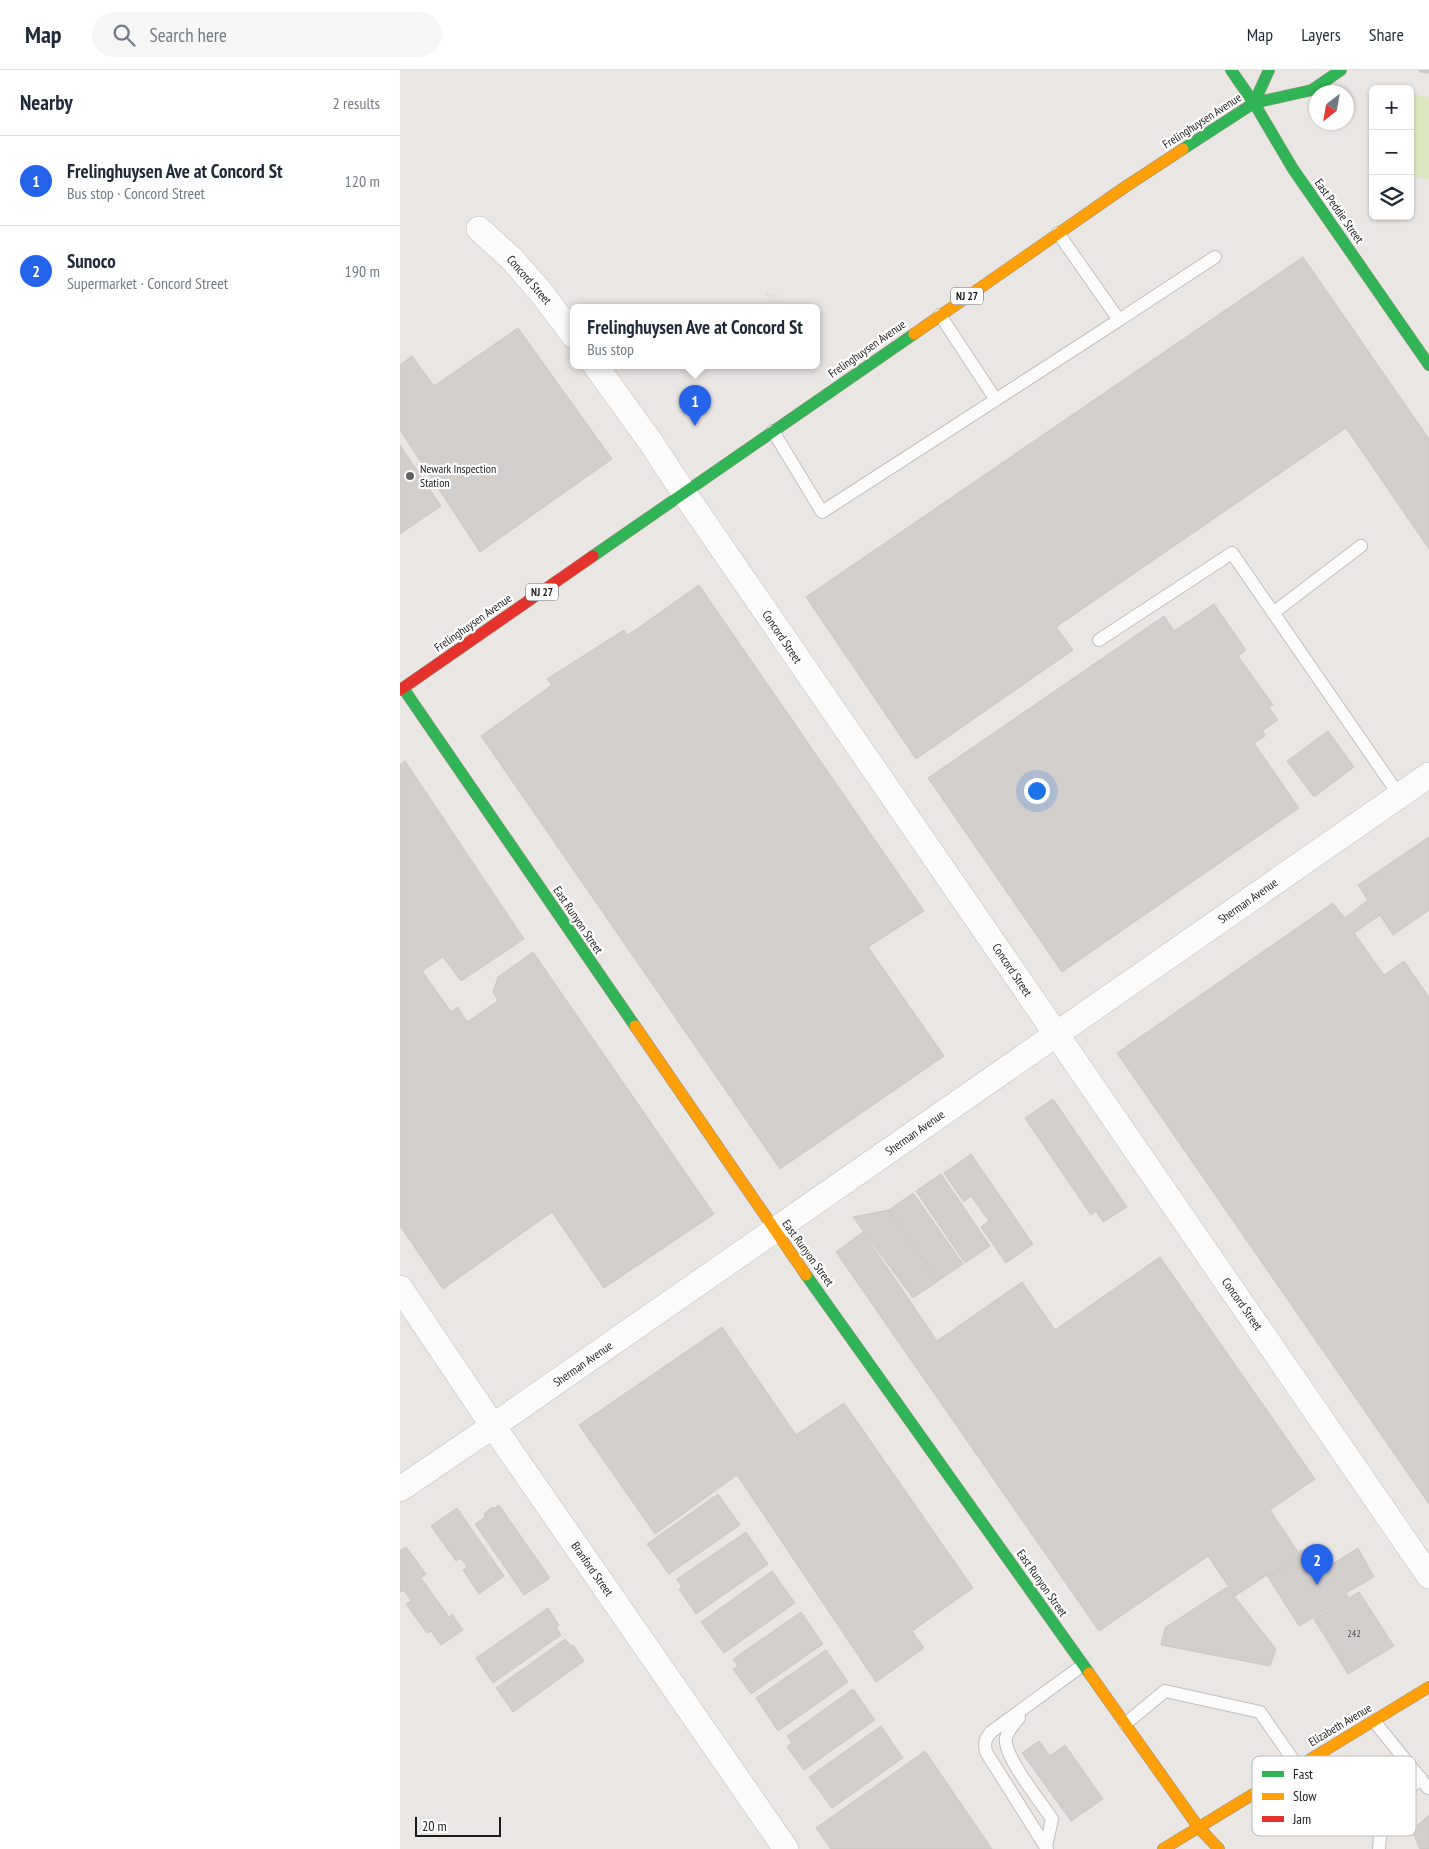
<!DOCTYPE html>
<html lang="en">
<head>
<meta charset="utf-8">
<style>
	body { margin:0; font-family:"PT Sans Narrow",sans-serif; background:#f6f6f7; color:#1f2937 }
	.controls { position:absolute; right:15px; top:15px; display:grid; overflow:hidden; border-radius:8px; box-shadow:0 1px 4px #0004 }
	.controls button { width:45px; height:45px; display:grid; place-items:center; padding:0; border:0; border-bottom:1px solid #e0e1e3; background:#fff; color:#1f2937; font:25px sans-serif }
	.compass { position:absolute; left:909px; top:15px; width:45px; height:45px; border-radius:50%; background:#fff; box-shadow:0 1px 4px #0004; rotate:211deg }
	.scale { position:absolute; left:15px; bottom:12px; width:86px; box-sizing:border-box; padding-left:5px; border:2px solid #1b1b1b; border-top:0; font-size:14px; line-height:18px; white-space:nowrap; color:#1b1b1b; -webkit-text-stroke:4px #fff; paint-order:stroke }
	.you { position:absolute; left:636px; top:720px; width:18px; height:18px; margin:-12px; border:4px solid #fff; border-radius:50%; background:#1a73e8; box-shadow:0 0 0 8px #1a73e833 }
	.badge { display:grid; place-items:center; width:32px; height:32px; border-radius:50%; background:#2563eb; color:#fff; font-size:16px; font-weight:700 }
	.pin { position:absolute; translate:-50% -41px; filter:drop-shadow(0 1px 2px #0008) }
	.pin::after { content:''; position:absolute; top:26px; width:18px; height:15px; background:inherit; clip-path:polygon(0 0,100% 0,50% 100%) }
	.popup { position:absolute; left:170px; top:234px; width:250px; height:65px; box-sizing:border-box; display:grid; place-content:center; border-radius:8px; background:#fff; filter:drop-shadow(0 1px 4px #0005); font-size:16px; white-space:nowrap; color:#747a83 }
	.popup b { font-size:19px; color:#1f2937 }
	.popup::after { content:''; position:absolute; left:50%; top:100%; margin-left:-10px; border:10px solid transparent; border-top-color:#fff }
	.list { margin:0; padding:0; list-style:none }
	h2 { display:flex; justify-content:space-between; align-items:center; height:65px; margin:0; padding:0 20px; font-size:21px }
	h2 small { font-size:16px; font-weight:400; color:#747a83 }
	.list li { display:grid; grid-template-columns:32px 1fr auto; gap:15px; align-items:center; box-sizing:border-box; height:90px; padding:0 20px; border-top:1px solid #e0e1e3 }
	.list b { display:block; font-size:19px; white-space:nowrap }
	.list p { margin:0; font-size:16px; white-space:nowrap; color:#747a83 }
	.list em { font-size:16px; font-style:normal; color:#747a83 }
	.icon { flex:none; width:28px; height:28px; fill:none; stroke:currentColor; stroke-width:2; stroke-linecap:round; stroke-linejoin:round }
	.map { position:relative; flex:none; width:1029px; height:1779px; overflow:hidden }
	header { display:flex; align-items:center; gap:30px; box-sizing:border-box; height:70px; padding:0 25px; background:#fff; border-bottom:1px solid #e0e1e3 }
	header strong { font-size:24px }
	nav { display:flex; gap:28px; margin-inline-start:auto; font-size:18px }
	.search { width:350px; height:45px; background:#f6f6f7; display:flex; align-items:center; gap:12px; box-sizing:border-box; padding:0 18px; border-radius:28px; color:#747a83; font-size:19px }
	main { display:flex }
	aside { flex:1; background:#fff }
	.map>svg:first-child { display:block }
	.grass { fill:#dde8c0 }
	.building { fill:#d2cecc; stroke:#cdc7c5 }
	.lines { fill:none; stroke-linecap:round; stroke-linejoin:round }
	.lane-casing { stroke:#c1bfbe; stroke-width:14 }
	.street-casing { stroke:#c1bfbe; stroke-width:26 }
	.fast-casing { stroke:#94907c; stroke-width:12 }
	.slow-casing { stroke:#94907c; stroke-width:12 }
	.jam-casing { stroke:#94907c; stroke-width:12 }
	.path { stroke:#ead7d8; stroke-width:3; stroke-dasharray:2.5 2.5; stroke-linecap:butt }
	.lane { stroke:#fcfbfb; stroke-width:12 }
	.street { stroke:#fcfbfb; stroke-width:25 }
	.fast { stroke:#30b455; stroke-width:11 }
	.slow { stroke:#ff9f0a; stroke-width:11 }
	.jam { stroke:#e5322d; stroke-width:11 }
	.rail { stroke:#c9c8c8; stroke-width:4; stroke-dasharray:10 10; stroke-linecap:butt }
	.poi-dot { fill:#636261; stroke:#fff; stroke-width:2 }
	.labels { text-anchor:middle; stroke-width:4.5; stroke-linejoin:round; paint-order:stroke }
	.number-label { font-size:10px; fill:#494847 }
	.shield { fill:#fff; stroke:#5f5f5f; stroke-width:1 }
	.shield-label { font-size:11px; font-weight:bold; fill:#1b1b1b }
	.street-label { font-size:12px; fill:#1b1b1b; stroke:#fff }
	.poi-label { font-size:12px; fill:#1b1b1b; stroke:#fff; text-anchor:start }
	.key { fill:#fff; stroke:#bbb; stroke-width:1 }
	.key-label { font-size:14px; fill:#1b1b1b }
</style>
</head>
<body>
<header>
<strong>Map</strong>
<div class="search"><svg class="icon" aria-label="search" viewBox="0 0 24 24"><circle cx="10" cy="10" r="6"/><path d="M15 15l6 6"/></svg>Search here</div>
<nav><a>Map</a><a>Layers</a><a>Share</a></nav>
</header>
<main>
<aside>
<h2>Nearby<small>2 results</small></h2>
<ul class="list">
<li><span class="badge">1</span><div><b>Frelinghuysen Ave at Concord St</b><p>Bus stop · Concord Street</p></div><em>120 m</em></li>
<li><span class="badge">2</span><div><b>Sunoco</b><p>Supermarket · Concord Street</p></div><em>190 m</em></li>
</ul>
</aside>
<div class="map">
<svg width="1029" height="1779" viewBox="0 0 1029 1779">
	<rect width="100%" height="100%" fill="#eae6e3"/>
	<!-- grass -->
	<path class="grass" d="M1010,24L1029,27V109L1010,107Z"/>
	<!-- building -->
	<path class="building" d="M903,187L1029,369V479L946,358L656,557L673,580L516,689L406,527Z
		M118,258L212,389L80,482L0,360V295L12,286L34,316Z
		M0,375L41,436L0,464Z
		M299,515L524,841L468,877L544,986L380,1099L81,666L152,615L147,609L224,560L228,565Z
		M814,534L846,580L838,586L873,635L869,638L878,650L863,660L865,666L854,673L899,738L662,902L528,708L764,546L774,561Z
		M928,661L954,697L914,727L887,691Z
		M5,691L124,869L61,911L43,887L22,901L51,942L58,937L67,952L98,931L93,922L98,907L133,882L314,1144L204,1218L152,1142L43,1219L0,1156V695Z
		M1029,767V840L993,865L980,845L954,863L984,905L1004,891L1029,927V1434L717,983L933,833L945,848L968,830L958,815Z
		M653,1029L727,1137L703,1152L696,1141L691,1145L625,1048Z
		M571,1084L633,1174L606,1193L581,1157L589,1151L571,1126L564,1132L544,1103Z
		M541,1104L590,1176L565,1193L516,1121Z
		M513,1123L563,1194L538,1211L489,1140Z
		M489,1140L538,1211L513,1228L453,1147Z
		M463,1162L537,1271L622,1212L655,1260L760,1187L915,1409L870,1440L900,1485L868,1507L867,1505L835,1526L808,1486L699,1561L436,1182Z
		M322,1257L396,1365L444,1333L573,1518L512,1561L524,1578L476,1612L337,1405L255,1464L179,1355Z
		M318,1424L340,1455L269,1504L247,1474Z
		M99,1435L150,1508L124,1525L75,1454L84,1448L85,1443L92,1437L95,1438Z
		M57,1438L104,1506L79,1524L63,1500L67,1497L61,1488L56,1491L31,1456Z
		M346,1462L368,1494L296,1544L279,1519L282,1517L277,1509Z
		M6,1477L26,1504L21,1508L49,1547L52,1544L63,1560L41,1575L31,1561L27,1563L6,1534L11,1531L4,1520L0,1522V1481Z
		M907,1478L921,1501L958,1478L974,1507L946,1523L948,1527L899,1556L868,1507L900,1485L899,1482Z
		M372,1501L395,1533L324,1583L301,1552Z
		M827,1517L876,1579L870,1596L761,1575L765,1558Z
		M959,1522L994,1576L948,1604L914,1549Z
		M148,1538L159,1555L156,1557L161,1565L93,1613L76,1588Z
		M401,1542L423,1574L351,1624L333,1599L338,1596L333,1589Z
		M165,1569L171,1576L173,1575L184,1591L113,1642L96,1618Z
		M426,1580L448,1612L378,1661L356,1628Z
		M453,1619L475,1650L404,1700L387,1677L392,1673L387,1666Z
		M481,1656L503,1688L432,1738L409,1707Z
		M639,1671L650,1686L665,1675L703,1729L671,1751L622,1683Z
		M525,1681L592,1779H431L416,1758Z
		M1029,1745V1779H1020L1012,1760Z"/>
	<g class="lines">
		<defs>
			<path id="lane" d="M658,163L719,250L815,187
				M540,245L596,330
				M373,361L422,442L719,250
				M873,543L961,476
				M699,570L832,483L999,725
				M619,1648C614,1654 608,1660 606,1668C603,1686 641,1732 652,1749L646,1776
				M974,1651L1028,1718
				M725,1654L765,1621L860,1642L898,1697
				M647,1779L586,1682C584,1673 585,1669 591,1662L683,1595
				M979,1779C979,1749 999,1727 1021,1708"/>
			<path id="street" d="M79,159L111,188L139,220L174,266
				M195,295L252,374L284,423L1029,1506
				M0,1218L93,1356L386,1779
				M0,1419L93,1356L1029,705"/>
			<path id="fast" d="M831,0L854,33L893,99L1029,295
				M854,33L869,0
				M783,79L854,33L912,20L941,0
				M193,486L514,264
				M3,618L235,956
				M406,1205L689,1603"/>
			<path id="slow" d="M514,264L725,117L783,79
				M235,956L406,1205
				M689,1603L799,1758L819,1779
				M763,1779L1029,1617"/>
			<path id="jam" d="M0,620L193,486"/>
		</defs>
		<!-- lane casing -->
		<use href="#lane" class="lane-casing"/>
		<!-- street casing -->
		<use href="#street" class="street-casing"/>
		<!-- fast casing -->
		<use href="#fast" class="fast-casing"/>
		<!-- slow casing -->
		<use href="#slow" class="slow-casing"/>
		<!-- jam casing -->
		<use href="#jam" class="jam-casing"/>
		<!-- path -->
		<path class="path" d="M366,224L377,227"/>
		<!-- lane -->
		<use href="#lane" class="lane"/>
		<!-- street -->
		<use href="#street" class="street"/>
		<!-- fast -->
		<use href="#fast" class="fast"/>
		<!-- slow -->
		<use href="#slow" class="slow"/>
		<!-- jam -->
		<use href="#jam" class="jam"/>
		<!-- rail -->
		<path class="rail" d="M1019,0L1029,2"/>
	</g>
	<!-- markers -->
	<circle class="poi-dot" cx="10" cy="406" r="5"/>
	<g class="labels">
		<!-- number labels -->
		<g class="number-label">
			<text x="954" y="1567">242</text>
		</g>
		<!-- shield labels -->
		<g class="shield">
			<rect x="551" y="217.5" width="32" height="17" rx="4"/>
			<rect x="126" y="513.5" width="32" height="17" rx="4"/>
		</g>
		<g class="shield-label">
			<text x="567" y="230">NJ 27</text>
			<text x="142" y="526">NJ 27</text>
		</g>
		<!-- street labels -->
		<g class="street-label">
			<text transform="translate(802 51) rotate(-33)" y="4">Frelinghuysen Avenue</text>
			<text transform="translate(939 141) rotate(55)" y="4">East Peddie Street</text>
			<text transform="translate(129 210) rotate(49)" y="4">Concord Street</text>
			<text transform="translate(467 279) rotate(-35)" y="4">Frelinghuysen Avenue</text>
			<text transform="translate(73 553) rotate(-35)" y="4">Frelinghuysen Avenue</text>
			<text transform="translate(382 567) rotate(56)" y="4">Concord Street</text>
			<text transform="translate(848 831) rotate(-35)" y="4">Sherman Avenue</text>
			<text transform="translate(178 850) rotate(56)" y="4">East Runyon Street</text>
			<text transform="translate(612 900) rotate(56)" y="4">Concord Street</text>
			<text transform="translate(515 1063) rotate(-35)" y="4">Sherman Avenue</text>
			<text transform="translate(408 1183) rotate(54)" y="4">East Runyon Street</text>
			<text transform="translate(842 1234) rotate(55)" y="4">Concord Street</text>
			<text transform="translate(183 1294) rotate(-35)" y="4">Sherman Avenue</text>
			<text transform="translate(192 1499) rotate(55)" y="4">Branford Street</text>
			<text transform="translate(642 1513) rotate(55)" y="4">East Runyon Street</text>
			<text transform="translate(940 1655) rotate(-31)" y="4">Elizabeth Avenue</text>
		</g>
		<!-- poi labels -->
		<g class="poi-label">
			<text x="20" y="403">Newark Inspection<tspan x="20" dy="14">Station</tspan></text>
		</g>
	</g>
	<!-- legend -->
	<rect x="852" y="1686" width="164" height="80" rx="8" class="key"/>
	<rect x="862" y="1701" width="22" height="6" fill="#30b455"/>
	<rect x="862" y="1723" width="22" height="7" fill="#ff9f0a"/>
	<rect x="862" y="1746" width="22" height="6" fill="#e5322d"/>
	<g class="key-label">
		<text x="893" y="1709">Fast</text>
		<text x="893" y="1731">Slow</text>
		<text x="893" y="1754">Jam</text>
	</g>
</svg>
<div class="controls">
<button>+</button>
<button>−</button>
<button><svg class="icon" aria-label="layers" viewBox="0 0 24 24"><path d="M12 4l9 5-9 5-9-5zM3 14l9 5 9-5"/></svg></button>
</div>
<svg class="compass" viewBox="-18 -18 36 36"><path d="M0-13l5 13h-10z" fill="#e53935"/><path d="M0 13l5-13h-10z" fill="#747a83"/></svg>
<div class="scale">20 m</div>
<div class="you"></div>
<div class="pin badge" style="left:295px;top:356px">1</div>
<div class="popup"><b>Frelinghuysen Ave at Concord St</b>Bus stop</div>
<div class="pin badge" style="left:917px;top:1515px">2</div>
</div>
</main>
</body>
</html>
